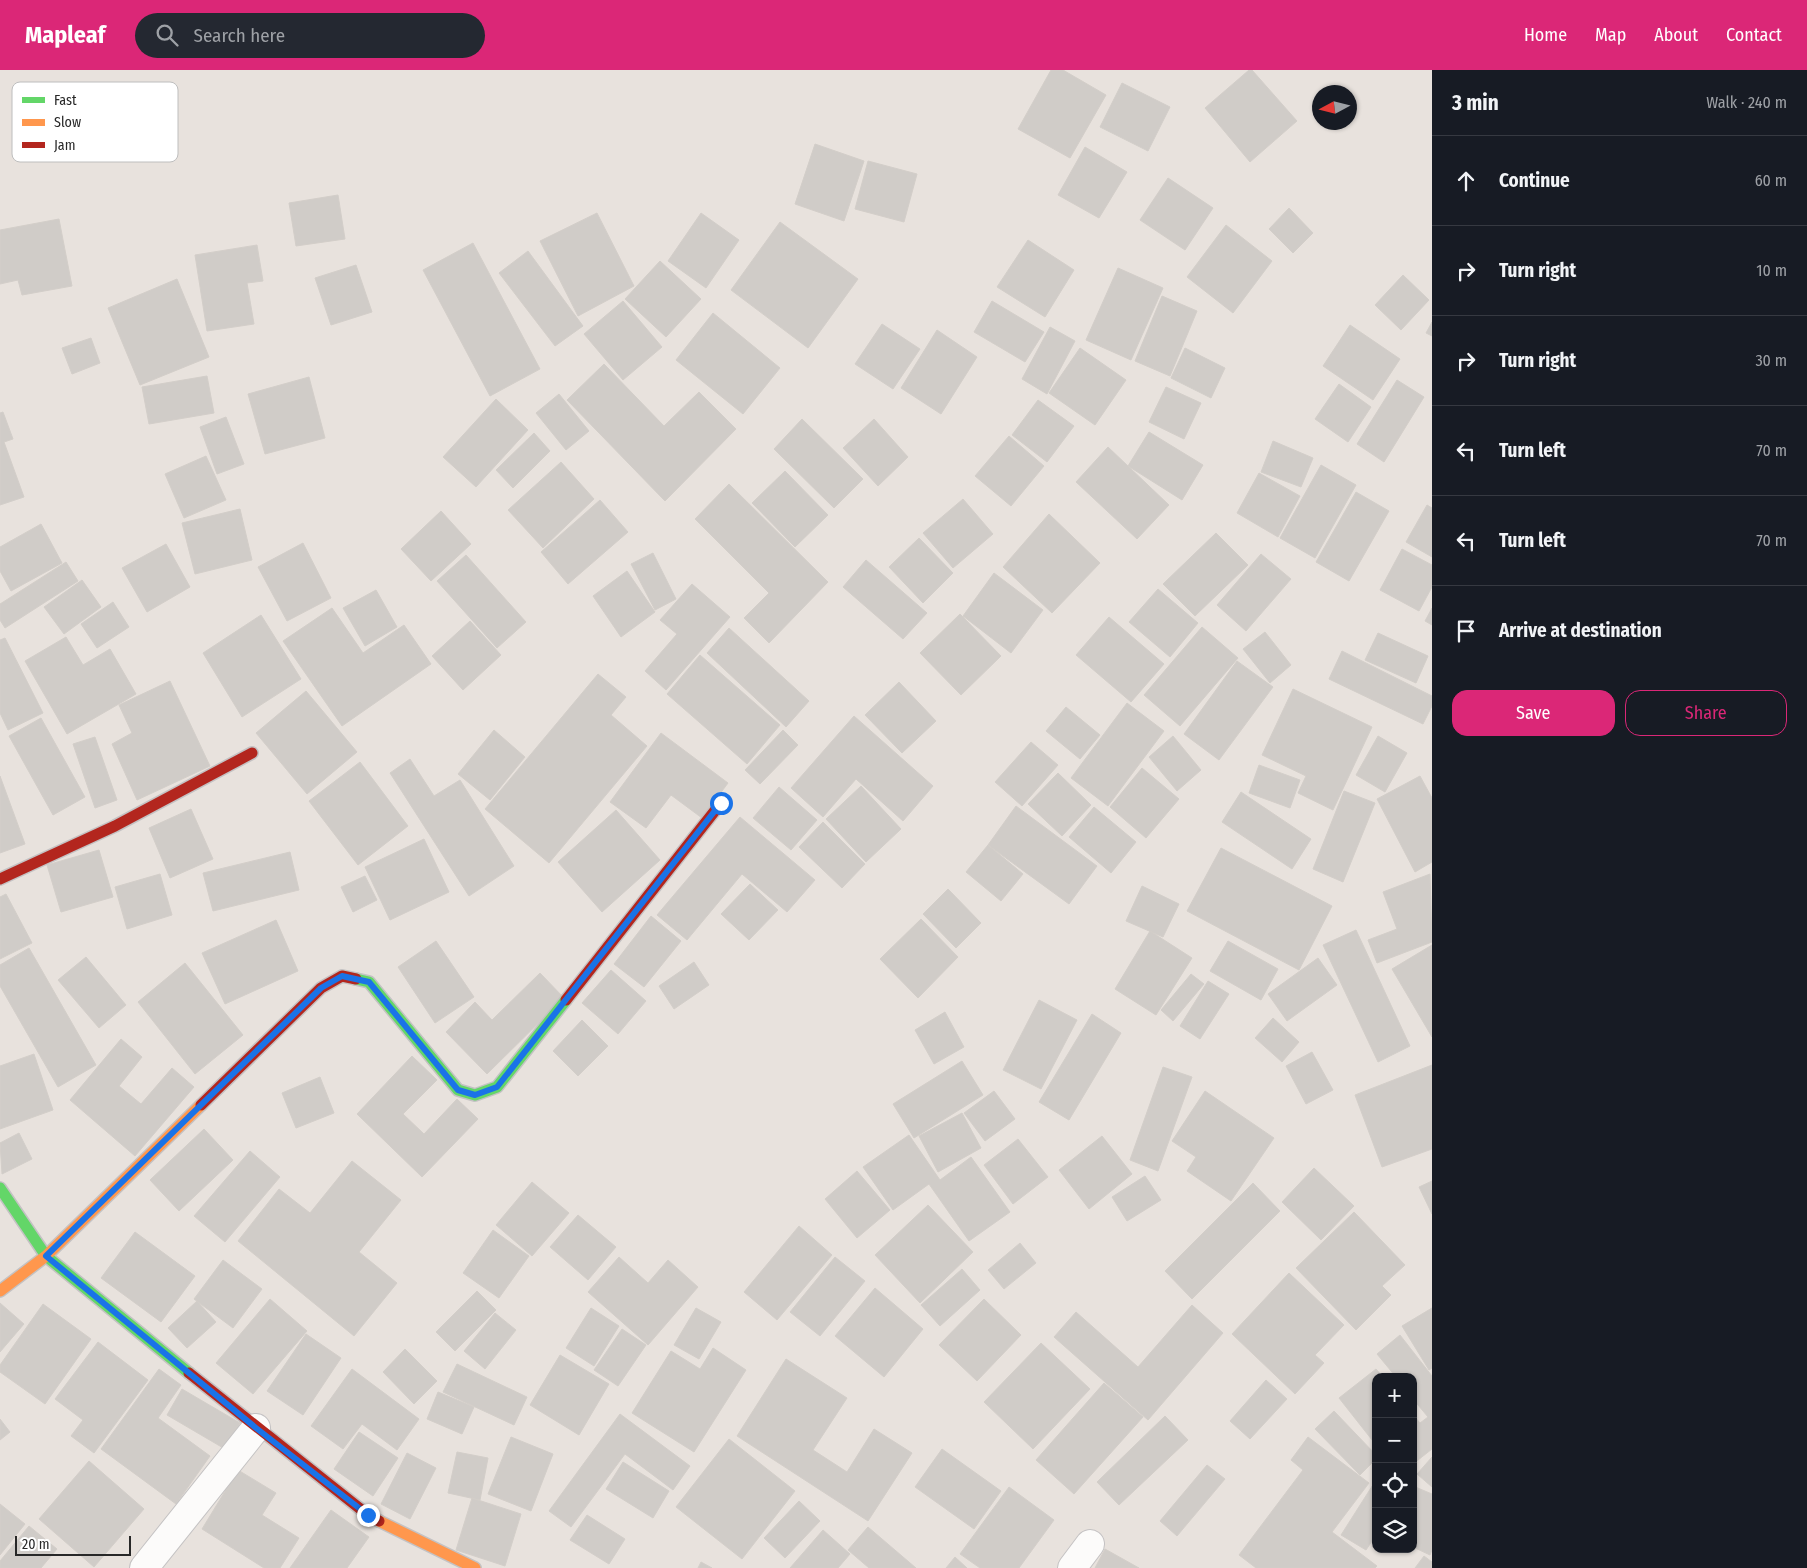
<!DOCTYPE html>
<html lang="en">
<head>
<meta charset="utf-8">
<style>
	body { margin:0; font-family:"Fira Sans Condensed",sans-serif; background:#242831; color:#f1f3f6 }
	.controls { position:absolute; right:15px; bottom:15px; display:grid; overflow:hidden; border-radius:10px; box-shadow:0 1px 4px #0004 }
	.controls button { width:45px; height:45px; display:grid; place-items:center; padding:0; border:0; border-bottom:1px solid #363941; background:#171b24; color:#f1f3f6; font:25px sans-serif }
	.compass { position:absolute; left:1312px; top:15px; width:45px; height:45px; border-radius:50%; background:#171b24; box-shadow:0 1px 4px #0004; rotate:263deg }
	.scale { position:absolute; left:15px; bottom:12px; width:116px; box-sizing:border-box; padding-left:5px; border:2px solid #282828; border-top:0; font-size:14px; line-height:18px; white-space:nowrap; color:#282828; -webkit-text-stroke:4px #fff; paint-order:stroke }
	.stop { position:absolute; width:15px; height:15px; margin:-11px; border:4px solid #1a73e8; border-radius:50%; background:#fff }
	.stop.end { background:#1a73e8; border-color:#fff; box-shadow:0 1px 5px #0008 }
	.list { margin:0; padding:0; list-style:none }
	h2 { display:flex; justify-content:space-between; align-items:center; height:65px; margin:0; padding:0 20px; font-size:21px }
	h2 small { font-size:16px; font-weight:400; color:#9ea1a6 }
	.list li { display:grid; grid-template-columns:32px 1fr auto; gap:15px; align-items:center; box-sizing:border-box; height:90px; padding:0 20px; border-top:1px solid #363941 }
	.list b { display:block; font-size:19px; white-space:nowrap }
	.list em { font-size:16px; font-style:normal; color:#9ea1a6 }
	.actions { display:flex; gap:10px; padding:15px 20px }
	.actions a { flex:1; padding:11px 0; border:1px solid #db2777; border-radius:15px; text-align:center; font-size:18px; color:#db2777 }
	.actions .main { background:#db2777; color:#fff }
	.icon { flex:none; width:28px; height:28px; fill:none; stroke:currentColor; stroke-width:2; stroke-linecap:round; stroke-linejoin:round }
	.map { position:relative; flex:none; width:1432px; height:1498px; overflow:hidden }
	header { display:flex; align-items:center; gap:30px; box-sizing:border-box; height:70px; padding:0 25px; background:#db2777; color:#fff }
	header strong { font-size:24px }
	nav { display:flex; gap:28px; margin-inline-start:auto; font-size:18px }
	.search { width:350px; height:45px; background:#242831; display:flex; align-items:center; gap:12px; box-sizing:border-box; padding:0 18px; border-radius:28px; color:#9ea1a6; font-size:19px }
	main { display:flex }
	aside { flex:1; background:#171b24 }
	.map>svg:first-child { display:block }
	.building { fill:#d0ccc8; stroke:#d3cec9 }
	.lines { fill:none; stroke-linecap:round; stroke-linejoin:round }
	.street-casing { stroke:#c4c2c3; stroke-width:30 }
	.fast-casing { stroke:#c4c2c3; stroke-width:14 }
	.slow-casing { stroke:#c4c2c3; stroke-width:14 }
	.jam-casing { stroke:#c4c2c3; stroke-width:14 }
	.street { stroke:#fcfbfa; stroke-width:28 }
	.fast { stroke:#63d668; stroke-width:11 }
	.slow { stroke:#ff974d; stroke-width:11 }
	.jam { stroke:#b3261e; stroke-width:11 }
	.route { stroke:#1a73e8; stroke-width:6 }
	.key { fill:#fff; stroke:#bebebe; stroke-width:1 }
	.key-label { font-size:14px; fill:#282828 }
</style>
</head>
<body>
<header>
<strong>Mapleaf</strong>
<div class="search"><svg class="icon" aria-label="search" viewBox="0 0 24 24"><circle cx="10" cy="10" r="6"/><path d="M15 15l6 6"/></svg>Search here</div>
<nav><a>Home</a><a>Map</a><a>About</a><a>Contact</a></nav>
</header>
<main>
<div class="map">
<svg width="1432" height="1498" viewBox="0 0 1432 1498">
	<rect width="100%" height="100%" fill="#e8e2dd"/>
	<!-- building -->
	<path class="building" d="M1051,0H1063L1106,25L1070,88L1018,59Z
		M1249,0H1252L1297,51L1250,92L1205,38Z
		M1122,13L1170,37L1148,81L1100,57Z
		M815,74L864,91L844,151L795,134Z
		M1085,77L1127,102L1099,148L1058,125Z
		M868,91L917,104L904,152L855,139Z
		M1168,108L1213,138L1185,180L1140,150Z
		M338,125L345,169L296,176L289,133Z
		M1289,138L1313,163L1293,183L1269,159Z
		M597,143L634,216L578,246L540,171Z
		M701,143L739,170L706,218L668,191Z
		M59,149L72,216L22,225L18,210L0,214V160Z
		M780,152L858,209L808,278L731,220Z
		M1226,155L1272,191L1233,243L1187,207Z
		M1028,170L1074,200L1045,247L997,217Z
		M473,173L540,299L490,326L423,200Z
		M257,175L263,211L247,213L254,254L207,261L195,185Z
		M528,181L583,256L555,276L499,203Z
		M660,191L701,229L666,267L625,229Z
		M356,195L372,242L331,255L315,208Z
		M1118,198L1163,218L1131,290L1086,270Z
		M1403,205L1429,230L1401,260L1375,235Z
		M177,209L209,287L140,315L108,238Z
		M1162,226L1197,241L1170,306L1135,291Z
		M623,231L662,277L623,310L584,264Z
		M992,231L1044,262L1025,292L974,262Z
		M713,243L780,298L743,344L676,290Z
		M1432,252V266L1426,263Z
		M882,254L920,279L893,319L855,294Z
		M1350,255L1400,289L1373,330L1323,296Z
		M1050,257L1075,271L1047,324L1022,309Z
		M937,260L977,287L941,344L901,318Z
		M91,268L100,293L72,304L62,278Z
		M1080,278L1126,310L1095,355L1049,323Z
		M1185,278L1225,298L1211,328L1171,308Z
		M604,294L664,356L699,322L736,359L665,431L567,330Z
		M207,306L214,343L149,354L142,317Z
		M309,307L325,368L265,384L248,324Z
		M1397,310L1424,327L1384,392L1357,374Z
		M1339,314L1371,337L1348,372L1315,349Z
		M1166,317L1201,333L1184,369L1149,352Z
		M559,324L589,361L566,380L536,343Z
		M496,329L528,360L476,417L443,387Z
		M1038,330L1074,356L1047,392L1012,365Z
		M3,342L13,369L4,372L24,427L0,435V343Z
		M226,347L244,394L217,404L200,357Z
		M802,349L863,409L834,438L774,379Z
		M874,349L908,387L878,416L843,378Z
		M1149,362L1203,395L1182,430L1128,396Z
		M534,363L550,381L513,418L496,400Z
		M1009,366L1044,396L1011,436L975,406Z
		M1273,371L1313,388L1301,417L1261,402Z
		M1108,377L1169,435L1137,469L1076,412Z
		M206,386L226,430L184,448L165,404Z
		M561,392L594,429L543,478L508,440Z
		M1321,395L1356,415L1315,488L1280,468Z
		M785,401L828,445L795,477L752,433Z
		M1259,403L1300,426L1278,467L1237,443Z
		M729,414L828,512L769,573L744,548L769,523L695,449Z
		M1356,422L1389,441L1349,511L1316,492Z
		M963,429L993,464L953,498L923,463Z
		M600,430L628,462L568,514L541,482Z
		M1427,435L1432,438V487L1406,472Z
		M240,439L252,490L195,504L182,453Z
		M441,441L471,474L431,511L401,479Z
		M1049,444L1100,493L1052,543L1003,497Z
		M41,454L62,493L11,521L0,501V477Z
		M1216,463L1248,495L1195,546L1163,514Z
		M919,468L953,503L923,533L889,497Z
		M303,473L331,528L287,551L258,497Z
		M166,474L190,517L147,542L122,498Z
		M1402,479L1432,495V517L1419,541L1380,520Z
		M653,483L676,529L655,540L631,494Z
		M1261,484L1291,509L1246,561L1217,535Z
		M466,485L526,552L497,578L437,511Z
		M866,490L927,543L903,569L843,517Z
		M66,492L78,511L5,558L0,550V534Z
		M627,501L655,542L621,567L593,526Z
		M994,503L1043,540L1011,583L963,546Z
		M82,510L101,537L64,564L44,537Z
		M692,514L730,547L666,620L645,601L677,564L660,550Z
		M1158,519L1198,553L1170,587L1129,552Z
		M376,520L397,557L365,576L343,538Z
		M113,532L129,557L97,578L81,554Z
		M332,538L363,583L404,555L431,594L342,656L283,571Z
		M1432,538V555L1425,551Z
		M960,544L1001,586L961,625L920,583Z
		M261,545L301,609L242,647L203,583Z
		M1109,547L1164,594L1131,632L1076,585Z
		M470,551L501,585L463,620L432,586Z
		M1202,557L1238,588L1180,656L1144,625Z
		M729,558L809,631L786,657L707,583Z
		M1265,562L1291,595L1270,613L1243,579Z
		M1378,563L1428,586L1416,613L1365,590Z
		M66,567L83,595L110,579L136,624L67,664L25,591Z
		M5,568L43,643L8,660L0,643V570Z
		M1342,581L1432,626V636L1423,654L1329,609Z
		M700,585L780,655L747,694L667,624Z
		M1237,591L1273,617L1219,690L1184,664Z
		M598,604L626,627L611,645L647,676L549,793L485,739Z
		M170,611L210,696L137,730L112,674L132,663L119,635Z
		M899,612L936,651L902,683L865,645Z
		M1293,619L1372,657L1333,740L1298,723L1306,706L1262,685Z
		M306,621L357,682L307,724L256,663Z
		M1127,633L1164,661L1108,736L1071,708Z
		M1066,637L1100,665L1080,689L1046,661Z
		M854,646L933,716L903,751L856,709L823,747L791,718Z
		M41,648L85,727L53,745L9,666Z
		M494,660L525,687L490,730L458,704Z
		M783,660L798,675L760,714L745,700Z
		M661,663L728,713L702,748L671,725L646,758L610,732Z
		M1173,666L1201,700L1177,721L1149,687Z
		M1378,666L1407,683L1385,722L1356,705Z
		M95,667L117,730L95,738L73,674Z
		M1031,672L1058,695L1022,736L995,712Z
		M410,689L434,726L460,710L514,796L469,826L390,703Z
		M360,692L408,756L358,795L309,731Z
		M1259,695L1300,710L1290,738L1249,723Z
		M1142,698L1179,729L1146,768L1110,737Z
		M1058,703L1091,735L1062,766L1028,734Z
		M0,706L25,774L0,783Z
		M1420,706L1432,728V792L1415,802L1377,729Z
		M861,716L901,759L866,792L826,749Z
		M779,717L817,750L791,780L753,748Z
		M1344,721L1375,733L1343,812L1313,799Z
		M1241,722L1311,769L1292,799L1222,752Z
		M1016,736L1097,796L1069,834L988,775Z
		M1094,737L1136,772L1111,803L1069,767Z
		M191,739L213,789L170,808L149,758Z
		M616,740L660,790L602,842L558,792Z
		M740,747L815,810L787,842L742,804L687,870L657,845Z
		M823,752L865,794L842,818L799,777Z
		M424,769L449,822L390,850L365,797Z
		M988,775L1023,804L1001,831L966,802Z
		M1221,778L1332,836L1299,900L1187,841Z
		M99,780L113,827L61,842L47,795Z
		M290,782L299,820L213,841L203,803Z
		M160,804L172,845L127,859L115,817Z
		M1430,804L1432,872L1377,893L1368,870L1397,859L1383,822Z
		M365,806L377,830L353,842L341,817Z
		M750,814L778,840L749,870L721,844Z
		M1142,816L1179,834L1163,867L1126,851Z
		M948,819L981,853L956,878L923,844Z
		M6,824L32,873L0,889V827Z
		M651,846L681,871L644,917L614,894Z
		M921,849L958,887L918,928L880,889Z
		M276,850L298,901L225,934L202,883Z
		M1356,860L1410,976L1378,992L1323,875Z
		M1150,861L1192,888L1156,945L1115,919Z
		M436,871L474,927L435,953L398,897Z
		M1228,871L1278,899L1261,930L1210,901Z
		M1432,875V967L1392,899Z
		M29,878L96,995L58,1017L0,916V895Z
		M86,887L126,935L99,958L58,910Z
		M1318,888L1337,915L1287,951L1268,924Z
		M694,892L709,915L674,939L659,916Z
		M185,893L243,965L195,1004L138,932Z
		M611,900L646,931L618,964L582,933Z
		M540,903L564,928L487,1004L446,962L475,932L492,950Z
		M1191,904L1204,914L1173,951L1161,940Z
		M1208,911L1229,924L1200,969L1180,956Z
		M1039,930L1077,950L1041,1019L1003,1000Z
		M945,942L964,977L934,994L915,960Z
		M1092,944L1121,963L1069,1050L1039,1032Z
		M1273,948L1299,972L1282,992L1255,968Z
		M582,950L608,976L578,1006L553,981Z
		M121,969L142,987L119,1016L141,1034L172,998L194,1017L135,1086L70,1030Z
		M1312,982L1333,1020L1306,1034L1286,996Z
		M34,984L53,1040L0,1059V996Z
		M412,986L437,1010L403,1044L424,1064L457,1029L478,1049L422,1107L357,1044Z
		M962,991L983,1025L914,1068L893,1034Z
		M1432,995V1079L1382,1097L1355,1025Z
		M1163,997L1192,1007L1158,1101L1130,1090Z
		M320,1007L334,1043L296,1058L282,1023Z
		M994,1021L1015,1049L985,1071L964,1043Z
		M1205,1021L1274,1068L1231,1131L1187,1101L1196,1087L1172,1071Z
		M962,1043L981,1078L938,1102L919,1066Z
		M204,1059L233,1090L179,1141L150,1110Z
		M19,1063L32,1089L2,1104L0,1073Z
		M909,1065L940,1110L971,1087L1010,1142L969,1171L929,1114L893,1140L863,1097Z
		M1102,1066L1132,1104L1089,1139L1059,1100Z
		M1018,1069L1048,1107L1013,1134L984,1095Z
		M250,1081L280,1107L225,1172L194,1146Z
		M352,1091L401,1130L359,1182L397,1213L354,1266L238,1171L279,1119L310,1143Z
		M1314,1098L1354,1136L1321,1170L1282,1132Z
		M857,1101L890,1140L857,1168L825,1129Z
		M1145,1106L1161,1130L1127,1151L1112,1127Z
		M1432,1111V1144L1419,1117Z
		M532,1112L569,1143L532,1186L496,1155Z
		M1253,1113L1280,1141L1192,1229L1165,1201Z
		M928,1135L973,1182L920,1233L875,1185Z
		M1354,1142L1405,1195L1382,1216L1391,1225L1356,1260L1296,1198Z
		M578,1145L616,1177L588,1210L550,1177Z
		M799,1156L832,1185L777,1250L744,1222Z
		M493,1160L529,1186L499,1228L463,1203Z
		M135,1162L195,1206L161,1252L101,1208Z
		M1020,1173L1036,1193L1004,1219L988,1200Z
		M619,1187L648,1213L668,1190L698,1217L648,1275L588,1222Z
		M835,1187L865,1211L820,1266L790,1242Z
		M223,1190L262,1219L233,1258L194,1229Z
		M962,1199L980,1220L940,1256L921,1235Z
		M1289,1203L1344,1255L1315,1285L1324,1293L1295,1324L1232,1264Z
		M875,1218L923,1259L884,1307L835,1266Z
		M477,1221L496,1240L455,1281L436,1262Z
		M270,1229L307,1261L253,1324L216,1293Z
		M984,1229L1021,1265L977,1311L939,1275Z
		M197,1231L216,1252L187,1278L168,1258Z
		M0,1233L24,1254L0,1282Z
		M43,1234L91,1269L45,1334L0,1302V1295Z
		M1192,1235L1223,1263L1148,1350L1054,1267L1076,1242L1138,1297Z
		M591,1238L619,1256L594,1296L566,1278Z
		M696,1238L721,1252L699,1289L674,1275Z
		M1432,1238V1298L1429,1300L1402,1256Z
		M495,1243L516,1260L485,1299L464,1281Z
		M622,1259L646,1275L618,1316L594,1300Z
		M306,1264L341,1288L303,1345L267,1321Z
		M1400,1265L1432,1306V1379L1413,1394V1345L1420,1353L1428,1347L1413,1329V1307H1396L1377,1284Z
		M98,1272L148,1310L94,1383L71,1366L83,1350L55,1329Z
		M1041,1273L1090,1319L1033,1379L984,1332Z
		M713,1278L746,1300L694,1382L632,1343L671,1281L700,1299Z
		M405,1279L437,1311L414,1334L383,1302Z
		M560,1285L609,1314L579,1365L530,1335Z
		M786,1289L847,1328L813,1380L847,1402L874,1359L912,1383L868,1451L737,1366Z
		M457,1294L527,1327L514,1355L443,1322Z
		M159,1299L181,1315L158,1348L210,1386L176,1434L101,1379Z
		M352,1299L419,1349L397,1380L362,1354L343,1379L311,1356Z
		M1376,1299L1383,1307H1376V1375L1339,1328Z
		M1266,1310L1287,1329L1250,1369L1230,1351Z
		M1104,1313L1143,1347L1074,1424L1036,1390Z
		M182,1319L240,1353L225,1379L167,1345Z
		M438,1322L474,1337L462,1364L427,1349Z
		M1334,1341L1376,1385V1389L1360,1405L1315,1359Z
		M620,1344L690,1396L673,1420L625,1384L571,1457L549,1441Z
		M1165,1346L1188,1370L1119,1435L1097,1412Z
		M0,1349L10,1362L0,1370Z
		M359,1362L398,1388L373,1426L334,1399Z
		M511,1367L553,1384L531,1441L488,1424Z
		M1308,1367L1369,1413L1332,1462L1377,1496L1375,1498H1256L1239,1485L1303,1400L1291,1390Z
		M729,1369L795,1421L742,1489L676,1437Z
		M942,1379L1001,1421L974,1459L915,1417Z
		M457,1382L488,1388L480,1430L448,1423Z
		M407,1383L436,1398L410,1449L381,1434Z
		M1432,1387V1417L1417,1404Z
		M89,1391L144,1439L94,1497L39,1449Z
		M623,1392L669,1421L653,1448L606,1419Z
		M1207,1395L1225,1409L1177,1466L1160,1451Z
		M238,1400L276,1423L262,1445L299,1468L280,1498H264L202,1459Z
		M1376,1410V1465L1366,1480L1341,1465Z
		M1413,1416L1432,1424V1480L1430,1485L1413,1477Z
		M1009,1417L1054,1450L1019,1498H980L960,1484Z
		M472,1428L521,1444L505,1496L456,1480Z
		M799,1431L820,1451L785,1488L764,1468Z
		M0,1434L25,1454L0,1485Z
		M331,1440L369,1467L347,1498H290Z
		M587,1445L625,1469L609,1494L570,1470Z
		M29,1456L57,1479L41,1498H0V1491Z
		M868,1457L916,1498H869L848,1480Z
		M823,1460L850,1484L838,1498H790Z
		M1105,1479L1139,1498H1095Z
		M1424,1486L1432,1492V1498H1415Z
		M955,1487L967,1498H946Z
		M701,1492L712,1498H698Z"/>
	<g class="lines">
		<defs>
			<path id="street" d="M144,1498L256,1358
				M1072,1498L1090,1474"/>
			<path id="fast" d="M356,909L369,912L458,1020L475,1025L497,1017L566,930
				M0,1118L46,1186L189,1303"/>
			<path id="slow" d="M0,1221L46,1186L201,1035
				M379,1451L475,1498"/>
			<path id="jam" d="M0,809L115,756L252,683
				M566,930L721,733
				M201,1035L321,918L342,906L356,909
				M189,1303L368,1445L379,1451"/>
		</defs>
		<!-- street casing -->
		<use href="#street" class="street-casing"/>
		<!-- fast casing -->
		<use href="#fast" class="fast-casing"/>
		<!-- slow casing -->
		<use href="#slow" class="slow-casing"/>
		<!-- jam casing -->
		<use href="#jam" class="jam-casing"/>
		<!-- street -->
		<use href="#street" class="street"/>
		<!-- fast -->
		<use href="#fast" class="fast"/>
		<!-- slow -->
		<use href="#slow" class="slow"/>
		<!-- jam -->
		<use href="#jam" class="jam"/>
	</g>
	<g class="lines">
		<!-- route -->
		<path class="route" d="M368,1445L256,1358L46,1186L321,918L342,906L369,912L458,1020L475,1025L497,1017L721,733"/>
	</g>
	<!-- legend -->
	<rect x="12" y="12" width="166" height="80" rx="8" class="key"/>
	<rect x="22" y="27" width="23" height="6" fill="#63d668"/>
	<rect x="22" y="49" width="23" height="7" fill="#ff974d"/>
	<rect x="22" y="72" width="23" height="6" fill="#b3261e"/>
	<g class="key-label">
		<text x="54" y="35">Fast</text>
		<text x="54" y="57">Slow</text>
		<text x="54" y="80">Jam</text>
	</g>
</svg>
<div class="controls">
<button>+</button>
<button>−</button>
<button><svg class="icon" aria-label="locate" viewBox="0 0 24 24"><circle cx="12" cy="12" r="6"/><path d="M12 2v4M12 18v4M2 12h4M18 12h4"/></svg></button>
<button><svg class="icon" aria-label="layers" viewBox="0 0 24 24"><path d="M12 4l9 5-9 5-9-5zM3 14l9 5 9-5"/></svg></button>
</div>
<svg class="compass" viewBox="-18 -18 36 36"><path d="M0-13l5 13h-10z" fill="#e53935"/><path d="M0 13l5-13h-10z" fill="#9ea1a6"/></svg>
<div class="scale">20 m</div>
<div class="stop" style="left:721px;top:733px"></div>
<div class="stop end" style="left:368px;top:1445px"></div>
</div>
<aside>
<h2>3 min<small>Walk · 240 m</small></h2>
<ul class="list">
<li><svg class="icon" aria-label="ahead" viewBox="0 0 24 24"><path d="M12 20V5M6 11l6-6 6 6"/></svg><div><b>Continue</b></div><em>60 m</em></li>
<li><svg class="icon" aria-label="right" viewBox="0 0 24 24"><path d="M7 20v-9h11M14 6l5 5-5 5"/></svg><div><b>Turn right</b></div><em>10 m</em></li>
<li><svg class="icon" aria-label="right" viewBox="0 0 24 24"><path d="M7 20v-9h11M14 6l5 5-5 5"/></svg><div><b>Turn right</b></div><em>30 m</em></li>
<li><svg class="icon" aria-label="left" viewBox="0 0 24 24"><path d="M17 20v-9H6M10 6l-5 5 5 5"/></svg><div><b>Turn left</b></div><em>70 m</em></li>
<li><svg class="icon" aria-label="left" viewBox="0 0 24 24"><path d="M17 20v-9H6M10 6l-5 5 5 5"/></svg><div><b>Turn left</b></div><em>70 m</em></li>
<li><svg class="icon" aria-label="arrive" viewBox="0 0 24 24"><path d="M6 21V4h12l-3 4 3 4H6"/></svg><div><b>Arrive at destination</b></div></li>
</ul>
<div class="actions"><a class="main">Save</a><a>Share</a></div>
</aside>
</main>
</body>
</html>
